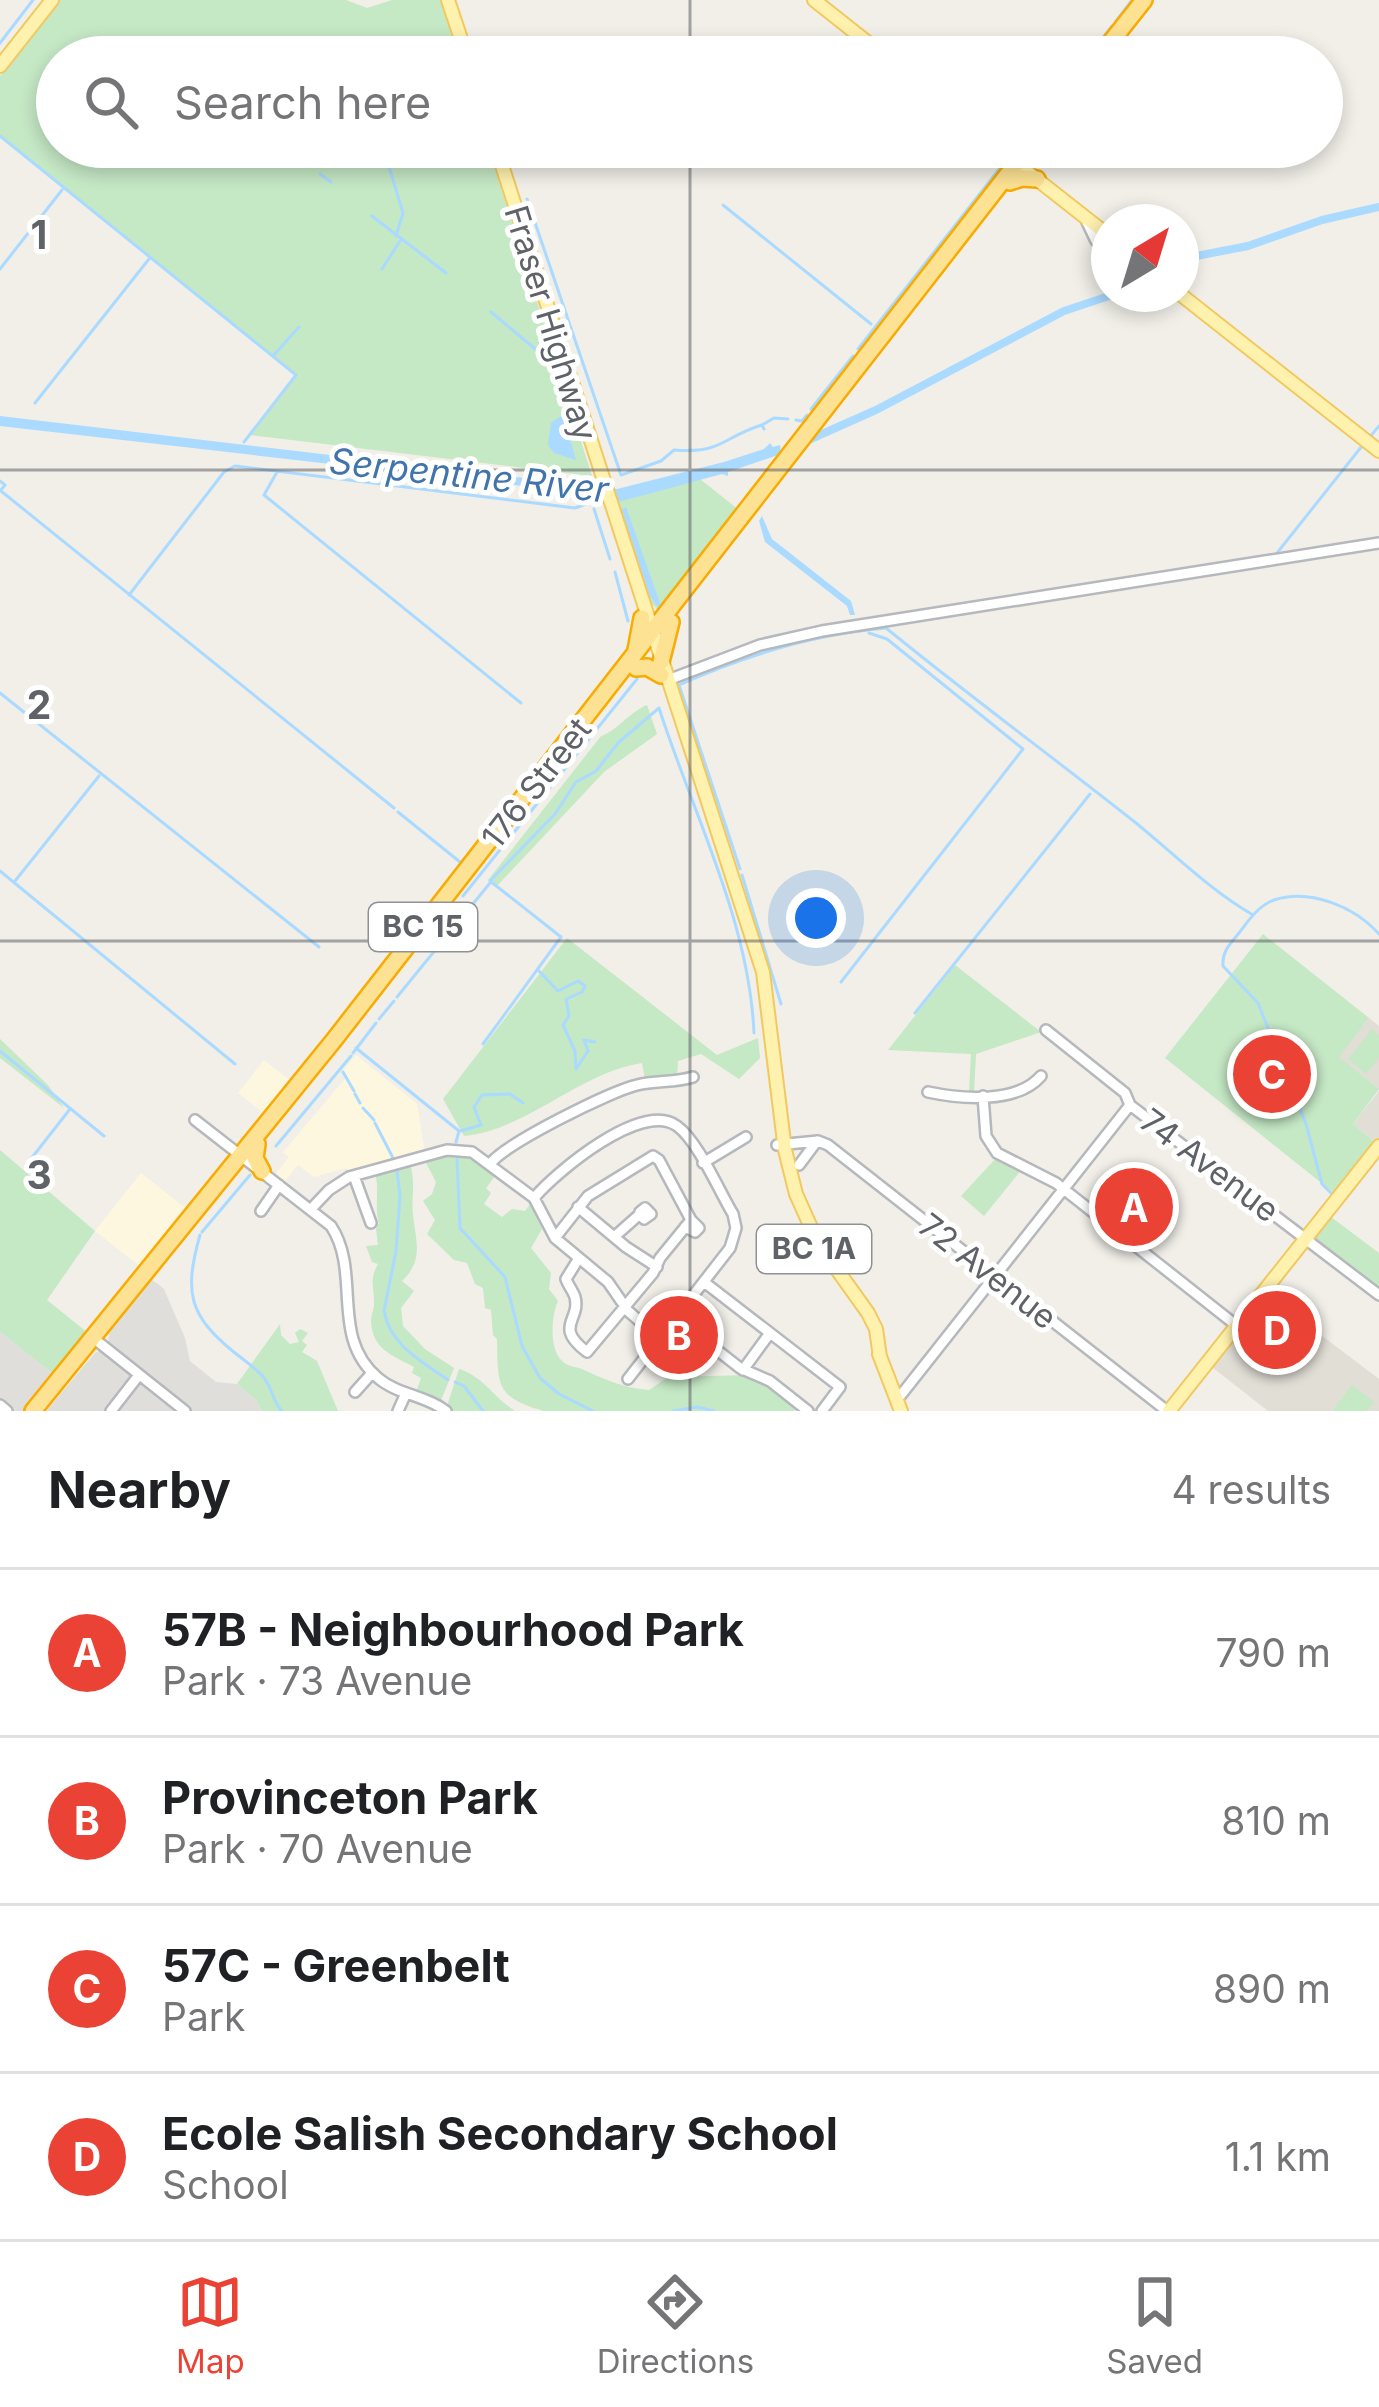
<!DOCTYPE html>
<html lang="en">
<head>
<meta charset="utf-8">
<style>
	body { margin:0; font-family:Inter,sans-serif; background:#f2f2f2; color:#202124 }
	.compass { position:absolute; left:1091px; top:204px; width:108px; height:108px; border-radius:50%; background:#fff; box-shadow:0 6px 18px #0003; rotate:38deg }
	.you { position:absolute; left:816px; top:918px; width:42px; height:42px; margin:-30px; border:9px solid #fff; border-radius:50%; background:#1a73e8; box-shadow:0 0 0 18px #1a73e833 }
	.badge { display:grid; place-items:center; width:78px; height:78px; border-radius:50%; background:#ea4335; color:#fff; font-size:39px; font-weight:700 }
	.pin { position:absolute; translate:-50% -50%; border:6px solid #fff; box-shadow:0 3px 12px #0006 }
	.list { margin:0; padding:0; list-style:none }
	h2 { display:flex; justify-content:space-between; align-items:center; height:156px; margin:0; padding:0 48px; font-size:51px }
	h2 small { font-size:39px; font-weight:400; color:#757577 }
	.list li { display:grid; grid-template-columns:78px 1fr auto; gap:36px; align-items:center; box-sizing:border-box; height:168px; padding:0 48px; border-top:3px solid #e0e0e0 }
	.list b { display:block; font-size:45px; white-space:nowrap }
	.list p { margin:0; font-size:39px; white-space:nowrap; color:#757577 }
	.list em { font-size:39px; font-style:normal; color:#757577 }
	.icon { flex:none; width:66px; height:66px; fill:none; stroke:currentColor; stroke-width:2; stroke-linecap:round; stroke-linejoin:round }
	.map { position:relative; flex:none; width:1379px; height:1411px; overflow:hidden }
	.search { position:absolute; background:#fff; box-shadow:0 6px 18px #0003; left:36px; right:36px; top:36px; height:132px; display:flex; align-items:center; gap:30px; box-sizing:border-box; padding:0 42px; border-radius:66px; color:#757577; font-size:45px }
	.sheet { height:828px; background:#fff }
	nav { display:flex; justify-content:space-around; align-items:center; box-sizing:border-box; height:168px; border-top:3px solid #e0e0e0; background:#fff; font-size:33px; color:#757577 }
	nav a { display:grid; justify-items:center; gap:6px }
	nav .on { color:#ea4335 }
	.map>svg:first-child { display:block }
	.commercial { fill:#fef7e0 }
	.industrial { fill:#e0deda }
	.education { fill:#e1ded6 }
	.green { fill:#c5e8c5 }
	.water { fill:#aadaff }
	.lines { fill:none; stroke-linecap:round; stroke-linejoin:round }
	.stream { stroke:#aadaff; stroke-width:3 }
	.river { stroke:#aadaff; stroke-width:8 }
	.minor-casing { stroke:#b5b8bc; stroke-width:14 }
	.major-casing { stroke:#f2c960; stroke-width:16 }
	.highway-casing { stroke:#f9ab00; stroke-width:20 }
	.minor { stroke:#fff; stroke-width:9 }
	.major { stroke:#fff2af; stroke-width:12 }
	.highway { stroke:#fde293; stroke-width:15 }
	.grid { fill:none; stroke:#5f6368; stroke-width:3; stroke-opacity:0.55 }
	.labels { text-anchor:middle; stroke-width:10; stroke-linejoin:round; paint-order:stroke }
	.shield { fill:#fff; stroke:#8f9295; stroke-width:3 }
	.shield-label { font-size:30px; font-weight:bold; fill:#5f6368 }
	.street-label { font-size:33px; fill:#5f6368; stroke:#fff }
	.water-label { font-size:36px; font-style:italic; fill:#4174aa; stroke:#fff }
	.grid-label { font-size:39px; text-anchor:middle; font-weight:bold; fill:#5f6368; stroke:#fff; stroke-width:10; stroke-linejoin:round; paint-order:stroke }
</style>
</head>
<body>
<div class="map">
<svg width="1379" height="1411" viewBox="0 0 1379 1411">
	<rect width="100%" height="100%" fill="#f1efe8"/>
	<!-- commercial -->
	<path class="commercial" d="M356,1055L417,1104L425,1153L350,1173L346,1168L314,1177L298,1165L283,1183L274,1176L289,1157L283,1152L345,1079L344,1069Z
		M264,1060L291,1081L265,1114L238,1093Z
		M141,1173L188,1210L142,1268L95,1231Z"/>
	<!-- industrial -->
	<path class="industrial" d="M151,1279L164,1289L185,1338L190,1361L216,1382L237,1384L256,1400L262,1411H190L108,1346L109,1331Z
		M0,1332L55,1375L24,1411H13L0,1401Z
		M96,1352H105L133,1377L106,1411H46Z
		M140,1381L143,1382L180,1411H114Z"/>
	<!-- education -->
	<path class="education" d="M1369,1018L1379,1026V1089L1338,1057Z
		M1379,1091V1142L1378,1144L1353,1124Z
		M1267,1294L1379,1379V1411H1268L1212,1367Z"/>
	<!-- green -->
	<path class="green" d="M59,0H346L367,8L392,0H440L459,57H57V147H488L592,476L250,435L296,375L0,136V76Z
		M700,479L739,510L658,610L649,601L615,497Z
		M647,705L657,734L604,772L497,886L488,880L601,736C617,731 628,713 647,705Z
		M1263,934L1369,1018L1339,1057L1379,1089L1353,1124L1375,1142L1334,1193L1165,1058Z
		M567,938L717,1055L758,1038L760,1058L739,1079L701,1054L678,1061L677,1078L645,1079L642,1063C578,1073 529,1129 464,1136L443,1099Z
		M955,965L1041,1032L976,1054L974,1092H969L971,1054L888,1050Z
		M1372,1029L1379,1035V1058L1366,1074L1348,1059Z
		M0,1039L48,1085L64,1108L0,1058Z
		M0,1150L95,1231L47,1300L88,1333L55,1375L0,1332Z
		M455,1155L473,1159L496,1175L486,1188L491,1193L484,1204L502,1217L512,1209L525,1211L530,1204L542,1229L531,1248L551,1273L549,1289L558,1301C551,1316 548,1354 566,1364C571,1367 578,1367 584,1370C606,1380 624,1388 649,1390L668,1377L749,1375L798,1407L794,1411H544C496,1397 498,1387 497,1339L493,1335L491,1310L485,1308L483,1288L475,1284L467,1263L454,1260L427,1234L435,1220L423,1201L432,1194L436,1182L425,1161Z
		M997,1157L1022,1169L984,1216L961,1196Z
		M410,1164C416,1183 411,1197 413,1215C416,1242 424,1260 402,1281L414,1291L401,1308L403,1326L425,1349L454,1368L440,1403L430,1394L416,1392L421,1378L412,1373L414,1367C394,1356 372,1350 371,1321C371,1314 375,1308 374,1301C374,1285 369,1280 378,1264L372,1262L366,1246L378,1245L376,1229L379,1223C374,1208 380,1190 375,1173Z
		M1142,1177L1161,1194L1129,1236L1107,1219Z
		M1331,1217L1379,1253V1288L1314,1239Z
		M676,1322L713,1350L709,1354L675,1355L659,1343Z
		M280,1324L281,1335L290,1344L299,1342L295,1333L300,1329L308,1333L302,1341L307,1345L302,1352L317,1361L338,1411H262L256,1400L237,1384Z
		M459,1369C483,1376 494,1398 515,1411H452L444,1406L450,1407L448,1403Z
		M1352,1385L1374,1402L1367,1411H1332Z"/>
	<!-- water -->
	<path class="water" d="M563,415L576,460L554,453L548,445L551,423Z
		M0,416L617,489L724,462L764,449L770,443L773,447L780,445L781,454L728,472V476L722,474L618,502L615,496L584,493L0,426Z
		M626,507L661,606L659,608C641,589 628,537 620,510Z
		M762,516L772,539L851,601L855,615H850L847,606L765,542L759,521Z"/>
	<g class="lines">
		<!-- stream -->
		<path class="stream" d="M1116,21L1132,0
			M0,43L33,0
			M361,54V57
			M1088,57L1112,26
			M0,136L296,375L244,442
			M383,147L403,213L396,236
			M89,152L93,147
			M320,174L331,182
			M527,199L621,475L661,461L674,450C723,454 722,437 762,425L764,429
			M723,205L871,324
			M372,216L446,273
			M0,269L62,190
			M382,269L400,241
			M491,312L546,358
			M858,349L1000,168
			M273,356L299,327
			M551,363L561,398
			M35,403L149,259
			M811,409L853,356
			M796,420L802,421L807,415
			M762,425L774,418L788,419
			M1370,437L1379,426
			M277,472L264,495L521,703
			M0,481L5,485L1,490
			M1,491L394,808
			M594,509L610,559
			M1277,553L1362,446
			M615,572L628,621
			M129,595L224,472L235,466L575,508L586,504
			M0,693L319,947
			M398,812L460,862
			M740,869L679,685C746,655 813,634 886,628C968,695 1054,758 1136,823C1174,854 1210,890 1253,915
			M0,871L235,1064
			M742,875L781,1004
			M15,881L99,776
			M463,896L637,679
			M538,970L558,991L578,981L585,986L582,992L566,999L569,1016L563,1025L575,1051L576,1069L588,1051L584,1040L595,1042
			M841,982L1023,749L887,639L869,633
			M397,997L490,883
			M915,1013L1090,794
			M379,1019L394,1001
			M483,1044L561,937L490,881L555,814L576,782L596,771L618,743L659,708C693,814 749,920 754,1033
			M356,1048L459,1131L456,1142
			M0,1051L104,1136
			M353,1053L376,1023
			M343,1072L354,1091
			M355,1094L360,1103
			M363,1108L374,1120
			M375,1123L393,1158
			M460,1131L481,1125L474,1107L482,1095L510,1094L523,1103
			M276,1146L351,1056
			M457,1158L460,1228L505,1277L522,1346L540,1378L559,1394L593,1411
			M27,1164L70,1109
			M397,1171L400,1196L396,1251L384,1311C390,1345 421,1361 448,1380
			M1332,1194L1322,1184L1306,1124L1258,1003L1223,966C1222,951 1230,944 1239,933C1248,921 1259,905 1274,900C1310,888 1355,907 1379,934
			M202,1232L250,1175
			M200,1235C184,1292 188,1315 235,1353C245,1361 257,1369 264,1378C273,1389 272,1401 282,1411
			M455,1382L464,1386L483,1411
			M673,1411L697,1407L714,1411"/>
		<!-- river -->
		<path class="river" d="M1181,259L1248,246L1322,220L1379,207
			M804,442L876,410L1064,311L1115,294"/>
		<defs>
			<path id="minor" d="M1087,222L1096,241L1107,235
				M668,680L760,645L822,631L1379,543
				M1046,1030L1125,1093L1130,1105L1379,1295
				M928,1092C961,1099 1017,1104 1041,1076
				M983,1096L986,1136L997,1153L1056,1183L1237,1326
				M195,1120L331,1226C362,1273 329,1337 378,1378C398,1395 425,1395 446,1411
				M777,1145L818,1141L828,1145L1167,1411
				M703,1163L746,1137
				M490,1164C506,1143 609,1092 637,1085C656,1080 675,1083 693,1077
				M799,1165L817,1141
				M354,1176L371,1223
				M534,1198C556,1172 642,1100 677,1126C698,1141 719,1191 733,1214L736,1228L730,1248L628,1379
				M578,1207L626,1247L657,1267
				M645,1208L651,1214L644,1219L640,1212Z
				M311,1209L329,1190L349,1177L447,1150L472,1152L534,1198L555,1238L608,1282L628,1311L660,1339
				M261,1211L279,1185
				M614,1237L640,1214
				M555,1238L588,1196L653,1156L659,1160L691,1220L699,1228L695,1232L685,1227
				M579,1258L566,1279C568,1285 573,1291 575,1297C581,1321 553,1326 587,1352L653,1273L660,1258L691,1220
				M704,1282L840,1387L822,1411
				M676,1318L740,1368L770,1381L808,1411
				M92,1337L185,1411
				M743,1370L770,1333
				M355,1392L372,1373
				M901,1395L1130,1105
				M0,1405L7,1411
				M111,1411L139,1375
				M398,1411L406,1393"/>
			<path id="major" d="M448,0L467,57
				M814,0L886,57
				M0,66L52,0
				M496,147L763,972L785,1150L796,1194L818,1243L868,1313L876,1329L880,1357
				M1011,159L1109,236
				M1180,294L1379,451
				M879,1354L901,1411
				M1169,1411L1379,1146"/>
			<path id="highway" d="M1099,57L1144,0
				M999,150L1015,154L1026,149
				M1010,182L1022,178L1037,179
				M636,650L642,618
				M661,662L671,622
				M636,668L647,667L661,675
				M257,1144L255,1158L262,1171
				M33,1411L334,1040L1029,147"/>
		</defs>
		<!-- minor casing -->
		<use href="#minor" class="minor-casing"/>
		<!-- major casing -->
		<use href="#major" class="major-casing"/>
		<!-- highway casing -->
		<use href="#highway" class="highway-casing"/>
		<!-- minor -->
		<use href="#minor" class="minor"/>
		<!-- major -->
		<use href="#major" class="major"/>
		<!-- highway -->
		<use href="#highway" class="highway"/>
	</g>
	<!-- grid -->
	<path class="grid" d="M690,0V57M690,147V1411M0,470H1379M0,941H1379"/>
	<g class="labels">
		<!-- shield labels -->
		<g class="shield">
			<rect x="369" y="903" width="108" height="48" rx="9"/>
			<rect x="757" y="1225" width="114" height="48" rx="9"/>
		</g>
		<g class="shield-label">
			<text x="423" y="937">BC 15</text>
			<text x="814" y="1259">BC 1A</text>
		</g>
		<!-- street labels -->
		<g class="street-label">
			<text transform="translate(551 323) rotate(73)" y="12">Fraser Highway</text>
			<text transform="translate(536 783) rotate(-52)" y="12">176 Street</text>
			<text transform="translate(1210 1165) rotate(37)" y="12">74 Avenue</text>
			<text transform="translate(988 1271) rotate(38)" y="12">72 Avenue</text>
		</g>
		<!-- water labels -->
		<g class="water-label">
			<text transform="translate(469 475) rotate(6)" y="13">Serpentine River</text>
		</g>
	</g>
	<g class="grid-label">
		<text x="39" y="249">1</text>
		<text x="39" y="719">2</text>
		<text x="39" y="1189">3</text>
	</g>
</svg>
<svg class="compass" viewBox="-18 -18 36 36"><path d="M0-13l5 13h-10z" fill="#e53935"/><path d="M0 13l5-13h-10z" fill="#757577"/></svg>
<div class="you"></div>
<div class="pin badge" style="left:1134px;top:1207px">A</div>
<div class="pin badge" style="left:679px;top:1335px">B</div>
<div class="pin badge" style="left:1272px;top:1074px">C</div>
<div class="pin badge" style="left:1277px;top:1330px">D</div>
<div class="search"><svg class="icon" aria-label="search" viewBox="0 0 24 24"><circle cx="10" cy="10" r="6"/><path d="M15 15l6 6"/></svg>Search here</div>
</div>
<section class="sheet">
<h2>Nearby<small>4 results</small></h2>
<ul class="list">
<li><span class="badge">A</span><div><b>57B - Neighbourhood Park</b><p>Park · 73 Avenue</p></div><em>790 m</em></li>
<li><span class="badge">B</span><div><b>Provinceton Park</b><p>Park · 70 Avenue</p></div><em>810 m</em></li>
<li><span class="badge">C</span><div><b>57C - Greenbelt</b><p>Park</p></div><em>890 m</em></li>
<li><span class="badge">D</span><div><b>Ecole Salish Secondary School</b><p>School</p></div><em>1.1 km</em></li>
</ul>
</section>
<nav>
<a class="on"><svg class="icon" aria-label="map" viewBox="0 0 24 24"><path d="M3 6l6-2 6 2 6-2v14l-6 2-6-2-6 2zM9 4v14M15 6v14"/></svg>Map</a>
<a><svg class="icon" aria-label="directions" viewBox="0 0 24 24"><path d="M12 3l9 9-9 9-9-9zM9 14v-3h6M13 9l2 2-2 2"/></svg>Directions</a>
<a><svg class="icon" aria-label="saved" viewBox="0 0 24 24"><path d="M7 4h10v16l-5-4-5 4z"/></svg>Saved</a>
</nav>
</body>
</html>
